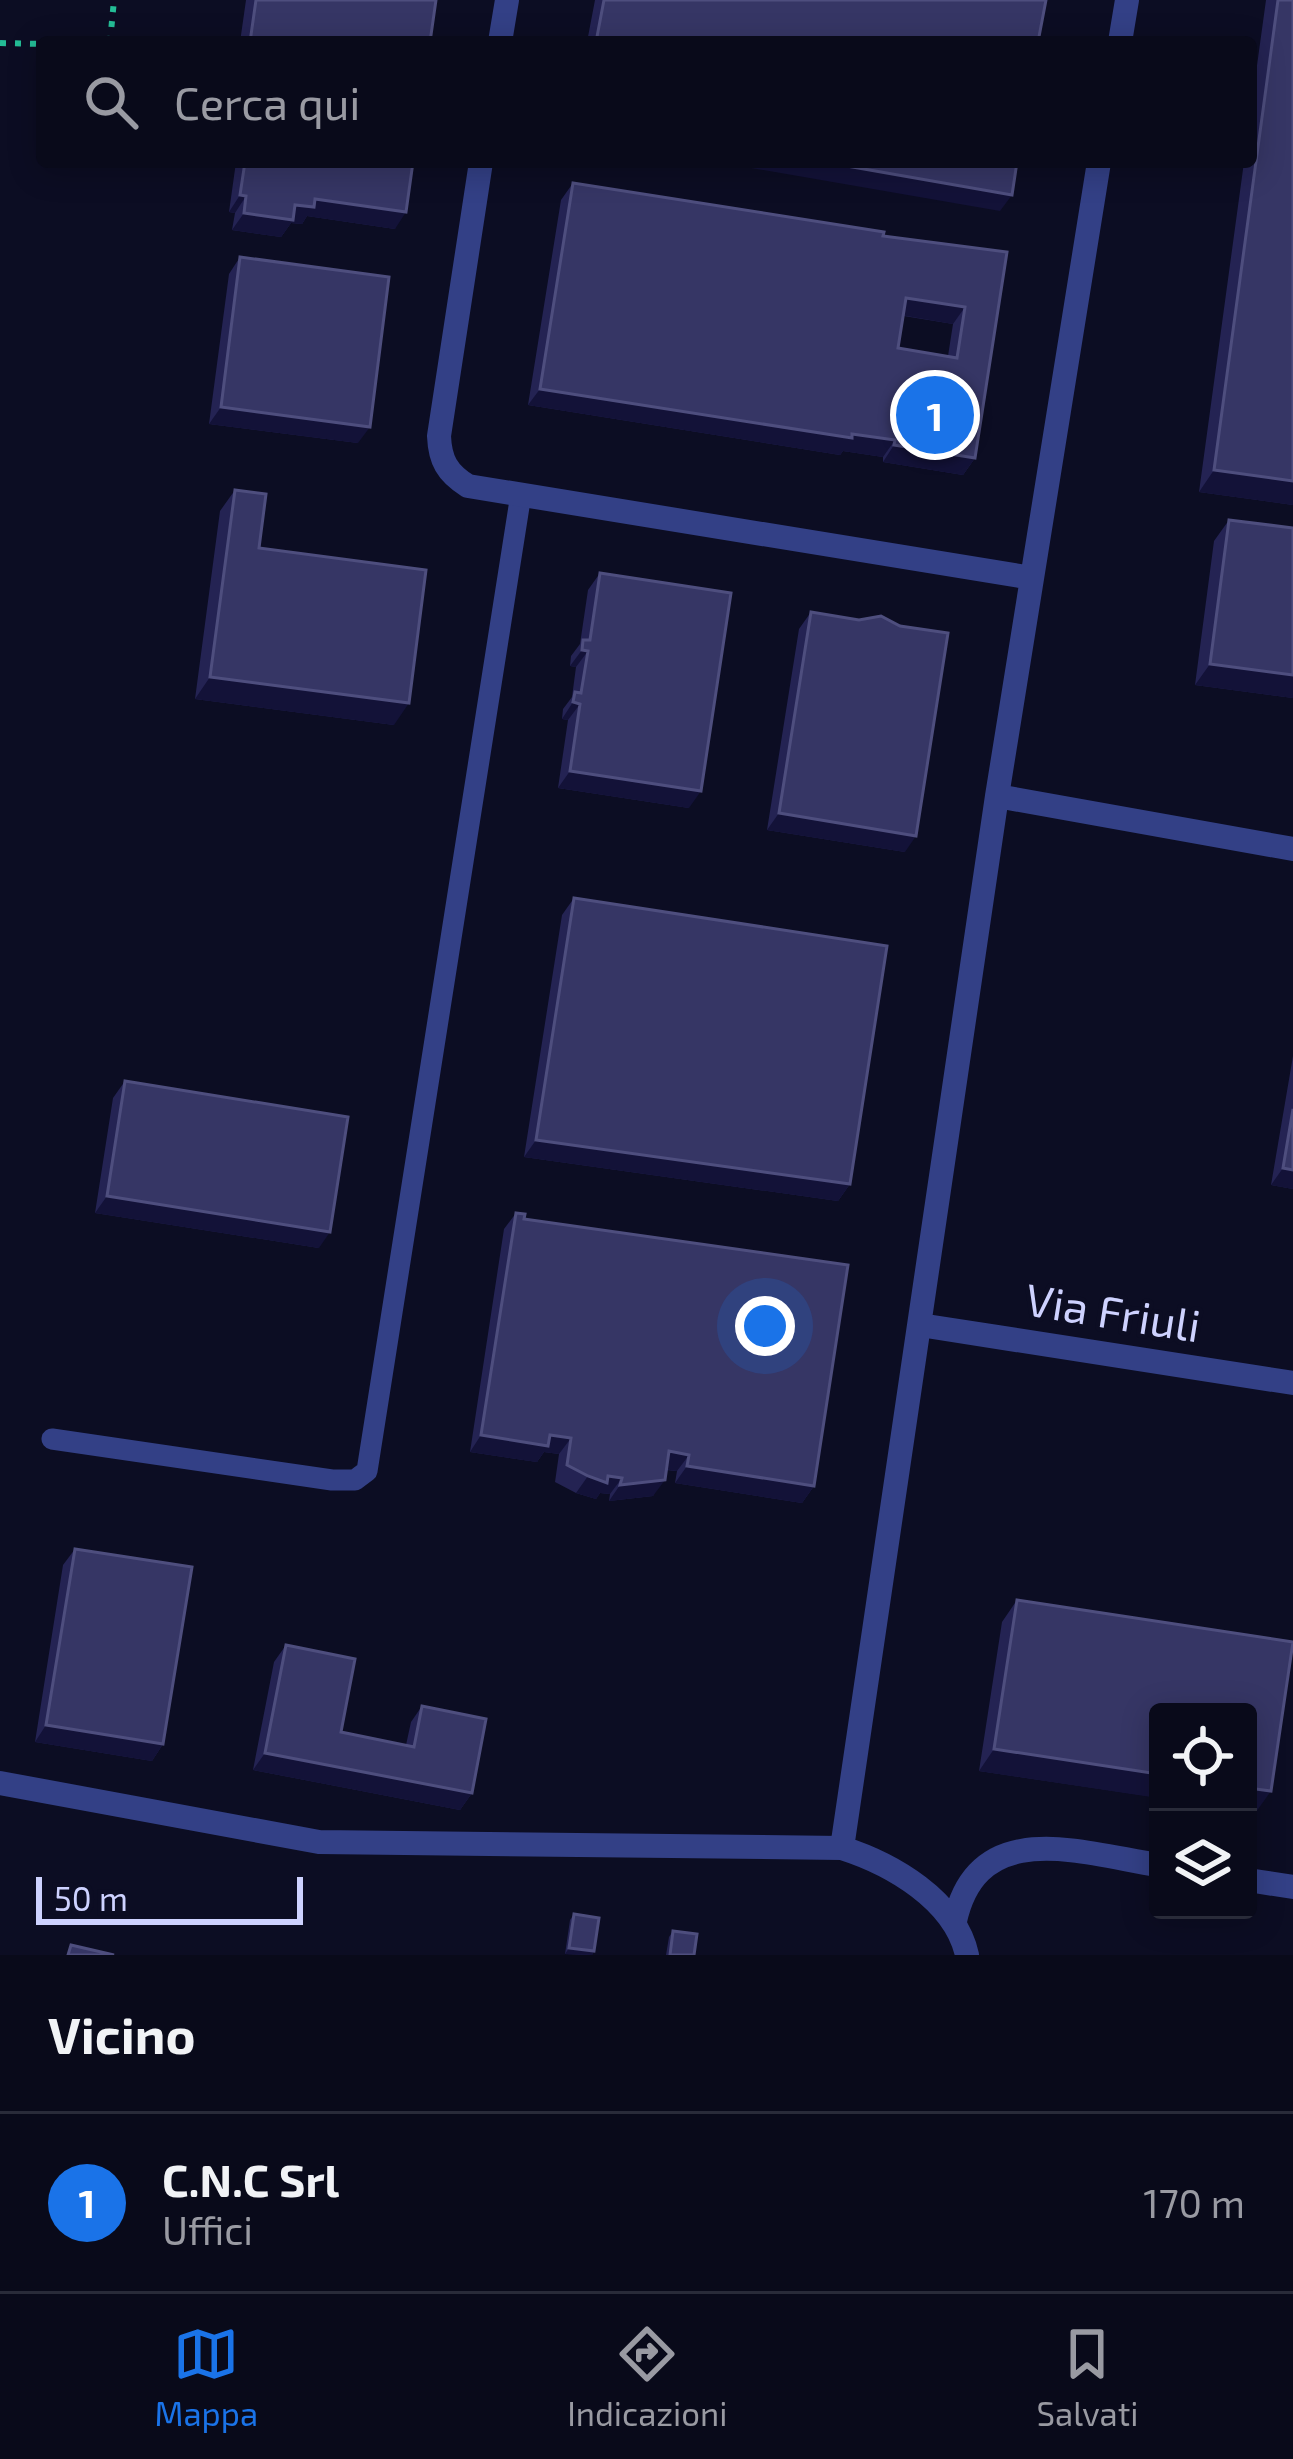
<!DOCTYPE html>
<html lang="it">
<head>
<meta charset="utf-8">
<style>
	body { margin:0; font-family:"Exo 2",sans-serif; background:#121323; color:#f1f3f6 }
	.controls { position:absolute; right:36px; bottom:36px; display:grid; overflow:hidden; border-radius:12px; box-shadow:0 6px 30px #0003 }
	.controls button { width:108px; height:108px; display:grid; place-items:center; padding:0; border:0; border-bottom:3px solid #292b39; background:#090a1a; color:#f1f3f6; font:60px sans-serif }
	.scale { position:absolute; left:36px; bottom:30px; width:267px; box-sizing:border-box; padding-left:12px; border:6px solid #ced2ff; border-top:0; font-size:33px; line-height:42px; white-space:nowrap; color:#ced2ff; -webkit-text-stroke:9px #0c0d23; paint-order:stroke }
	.you { position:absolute; left:765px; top:1326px; width:42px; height:42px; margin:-30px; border:9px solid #fff; border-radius:50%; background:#1a73e8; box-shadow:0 0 0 18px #1a73e833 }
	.badge { display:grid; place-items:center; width:78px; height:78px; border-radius:50%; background:#1a73e8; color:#fff; font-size:39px; font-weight:700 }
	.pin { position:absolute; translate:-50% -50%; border:6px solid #fff; box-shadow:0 3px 12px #0006 }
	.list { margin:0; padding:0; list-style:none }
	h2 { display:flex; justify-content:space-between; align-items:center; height:156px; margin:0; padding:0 48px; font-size:51px }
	h2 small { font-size:39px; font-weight:400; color:#999aa2 }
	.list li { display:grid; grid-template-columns:78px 1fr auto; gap:36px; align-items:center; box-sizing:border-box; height:180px; padding:0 48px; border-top:3px solid #292b39 }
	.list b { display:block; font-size:45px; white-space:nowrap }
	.list p { margin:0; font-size:39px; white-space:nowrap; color:#999aa2 }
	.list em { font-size:39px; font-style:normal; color:#999aa2 }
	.icon { flex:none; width:66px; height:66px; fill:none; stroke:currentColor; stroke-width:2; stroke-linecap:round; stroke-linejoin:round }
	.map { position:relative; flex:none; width:1293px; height:1955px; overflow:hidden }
	.search { position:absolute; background:#090a1a; box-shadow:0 6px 30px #0003; left:36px; right:36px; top:36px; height:132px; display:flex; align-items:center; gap:30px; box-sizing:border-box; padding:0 42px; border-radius:12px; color:#999aa2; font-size:45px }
	.sheet { height:336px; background:#090a1a }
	nav { display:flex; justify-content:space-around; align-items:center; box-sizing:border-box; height:168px; border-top:3px solid #292b39; background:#090a1a; font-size:33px; color:#999aa2 }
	nav a { display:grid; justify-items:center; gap:6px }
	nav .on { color:#1a73e8 }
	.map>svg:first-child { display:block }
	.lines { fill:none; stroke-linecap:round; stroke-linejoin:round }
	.path { stroke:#24bd96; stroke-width:6; stroke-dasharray:6 9; stroke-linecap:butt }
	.lane { stroke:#334086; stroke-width:21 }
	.street { stroke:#334086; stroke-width:24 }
	.wall { fill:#242353; fill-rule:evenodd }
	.shaded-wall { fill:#131238 }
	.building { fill:#363665; stroke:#4e4e7e; stroke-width:3; fill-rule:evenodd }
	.labels { text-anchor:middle; stroke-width:9; stroke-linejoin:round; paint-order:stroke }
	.street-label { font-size:45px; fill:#ced2ff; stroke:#0c0d23 }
</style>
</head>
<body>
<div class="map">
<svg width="1293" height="1955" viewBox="0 0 1293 1955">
	<rect width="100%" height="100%" fill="#0c0d23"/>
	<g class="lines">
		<!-- path -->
		<path class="path" d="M110,42L114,0
			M0,43L42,44"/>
		<!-- lane -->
		<path class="lane" d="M52,1439L332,1480H355L367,1471L521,494"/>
		<!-- street -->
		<path class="street" d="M500,42L507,0
			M1120,42L1127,0
			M481,162L439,436C440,460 447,473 468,486L1032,578
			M997,796L1293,849
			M920,1325L1293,1383
			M0,1783L319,1842L842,1848C892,1864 955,1900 967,1955
			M842,1848L997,796L1099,162
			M1248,1880L1293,1887
			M955,1921C978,1816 1081,1853 1158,1865"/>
	</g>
	<!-- wall -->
	<path class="wall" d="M246,0H436L430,42H240Z
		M595,0H1046L1038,42H587Z
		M1266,0H1293V505L1199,492L1244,162H1251V109Z
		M236,162H413L395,229L307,216L302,224L291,223L281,237L232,230L235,213L229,212Z
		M573,183L883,236L1007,252L975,458L963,475L883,462V457L843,451L840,455L528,405L561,200ZM904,316L953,324L948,356L898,348Z
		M240,257L358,443L209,424L229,274Z
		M235,490L259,548L394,725L195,699L220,511Z
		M1229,520L1293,698L1195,685L1214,541Z
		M600,573L689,808L558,788L568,720L562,719L563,709L572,697L576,667L570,666L571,656L580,644L588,590Z
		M811,612L859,620L905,852L767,830L799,629Z
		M574,898L850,1184L838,1201L524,1157L562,915Z
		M1293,1056V1189L1271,1185Z
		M125,1081L319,1248L95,1213L113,1098Z
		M516,1213L814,1486L802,1503L675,1483L677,1471L666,1470L653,1496L609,1501L610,1494L600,1493L596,1499L576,1493L555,1482L559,1454L544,1452L537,1462L470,1452L504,1229Z
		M75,1549L163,1744L152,1761L35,1742L63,1565Z
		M1017,1600L1256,1812L979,1771L1002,1622Z
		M286,1645L341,1732L406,1745L411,1722L422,1706L472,1793L460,1810L253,1770L274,1662Z
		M574,1914L594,1951L592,1955L565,1954L570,1920Z
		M673,1931L694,1955H666L669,1937Z"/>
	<!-- shaded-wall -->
	<path class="shaded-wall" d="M717,162H824L1012,195L1000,211Z
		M240,195L246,196L235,213L229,212Z
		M315,199L406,212L395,229L307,216L302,224L291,223L281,237L232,230L244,213L295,205Z
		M906,298L965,307L953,324L895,314Z
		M540,389L852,434L895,440L883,457L843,451L840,455L528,405Z
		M221,407L370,427L358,443L209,424Z
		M894,445L975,458L963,475L883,462Z
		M1214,470L1293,481V505L1199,492Z
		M582,650L588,651L576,667L570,666Z
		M1210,664L1293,675V698L1195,685Z
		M210,677L409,703L394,725L195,699Z
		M573,702L580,704L568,720L562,719Z
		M570,771L701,791L689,808L558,788Z
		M779,813L916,836L905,852L767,830Z
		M536,1140L850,1184L838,1201L524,1157Z
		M1283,1168L1293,1170V1189L1271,1185Z
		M107,1196L330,1232L319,1248L95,1213Z
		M481,1435H550L571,1438L559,1454L544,1452L537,1462L470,1452Z
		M669,1451L689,1455L677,1471L657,1468Z
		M687,1466L814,1486L802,1503L675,1483Z
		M588,1476H608L622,1478L610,1494L600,1493L596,1499L576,1493Z
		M665,1480L653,1496L609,1501L620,1485Z
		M46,1725L163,1744L152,1761L35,1742Z
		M994,1749L1158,1774V1798L979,1771Z
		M265,1753L472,1793L460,1810L253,1770Z
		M1248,1788L1271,1791L1256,1812L1248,1811Z
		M569,1948L594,1951L592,1955L565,1954Z"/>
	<!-- building -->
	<path class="building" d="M256,0H436L430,42H250Z
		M604,0H1046L1038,42H596Z
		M1278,0H1293V481L1214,470Z
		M245,162H413L406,212L315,199L314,207L295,205L293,220L244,213L246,196L240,195Z
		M824,162H1017L1012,195Z
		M573,183L884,232L883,236L1007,252L975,458L894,445L895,440L852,434V438L540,389ZM906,298L965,307L957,358L898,348Z
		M240,257L389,277L370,427L221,407Z
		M235,490L266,494L259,548L426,570L409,703L210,677Z
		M1229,520L1293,528V675L1210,664Z
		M600,573L731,593L701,791L570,771L580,704L573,702L575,692L581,693L588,651L582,650L583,640H590Z
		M811,612L859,620L881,616L900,626L948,633L916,836L779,813Z
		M574,898L887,946L850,1184L536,1140Z
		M125,1081L348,1117L330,1232L107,1196Z
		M1293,1109V1170L1283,1168Z
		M516,1213L525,1214L524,1219L848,1265L814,1486L687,1466L689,1455L669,1451L665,1480L620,1485L622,1478L608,1476L607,1483L588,1476L567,1465L571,1438L550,1435L548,1446L481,1435Z
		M75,1549L192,1567L163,1744L46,1725Z
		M1017,1600L1293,1642L1271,1791L1248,1788V1712H1158V1774L994,1749Z
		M286,1645L355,1659L341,1732L414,1747L422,1706L486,1719L472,1793L265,1753Z
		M574,1914L599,1918L594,1951L569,1948Z
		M673,1931L697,1934L694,1955H670Z
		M71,1945L114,1955H68Z"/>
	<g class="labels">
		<!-- street labels -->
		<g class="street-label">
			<text transform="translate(1113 1313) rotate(9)" y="16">Via Friuli</text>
		</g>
	</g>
</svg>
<div class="controls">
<button><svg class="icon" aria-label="locate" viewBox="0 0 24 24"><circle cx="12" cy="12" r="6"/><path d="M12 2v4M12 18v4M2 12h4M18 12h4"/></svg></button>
<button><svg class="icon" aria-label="layers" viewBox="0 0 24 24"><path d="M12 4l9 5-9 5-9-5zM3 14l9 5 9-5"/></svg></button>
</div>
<div class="scale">50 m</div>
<div class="you"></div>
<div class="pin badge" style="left:935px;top:415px">1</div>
<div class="search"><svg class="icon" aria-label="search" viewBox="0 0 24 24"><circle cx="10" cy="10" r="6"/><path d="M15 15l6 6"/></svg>Cerca qui</div>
</div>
<section class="sheet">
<h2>Vicino<small></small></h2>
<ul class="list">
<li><span class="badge">1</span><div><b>C.N.C Srl</b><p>Uffici</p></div><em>170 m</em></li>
</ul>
</section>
<nav>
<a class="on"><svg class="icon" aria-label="map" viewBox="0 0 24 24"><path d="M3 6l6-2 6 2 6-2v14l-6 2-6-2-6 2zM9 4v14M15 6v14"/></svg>Mappa</a>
<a><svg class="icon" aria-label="directions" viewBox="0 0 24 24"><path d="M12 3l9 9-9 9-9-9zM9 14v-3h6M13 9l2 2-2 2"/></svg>Indicazioni</a>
<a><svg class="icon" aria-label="saved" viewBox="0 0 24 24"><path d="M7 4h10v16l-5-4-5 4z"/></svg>Salvati</a>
</nav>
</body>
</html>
